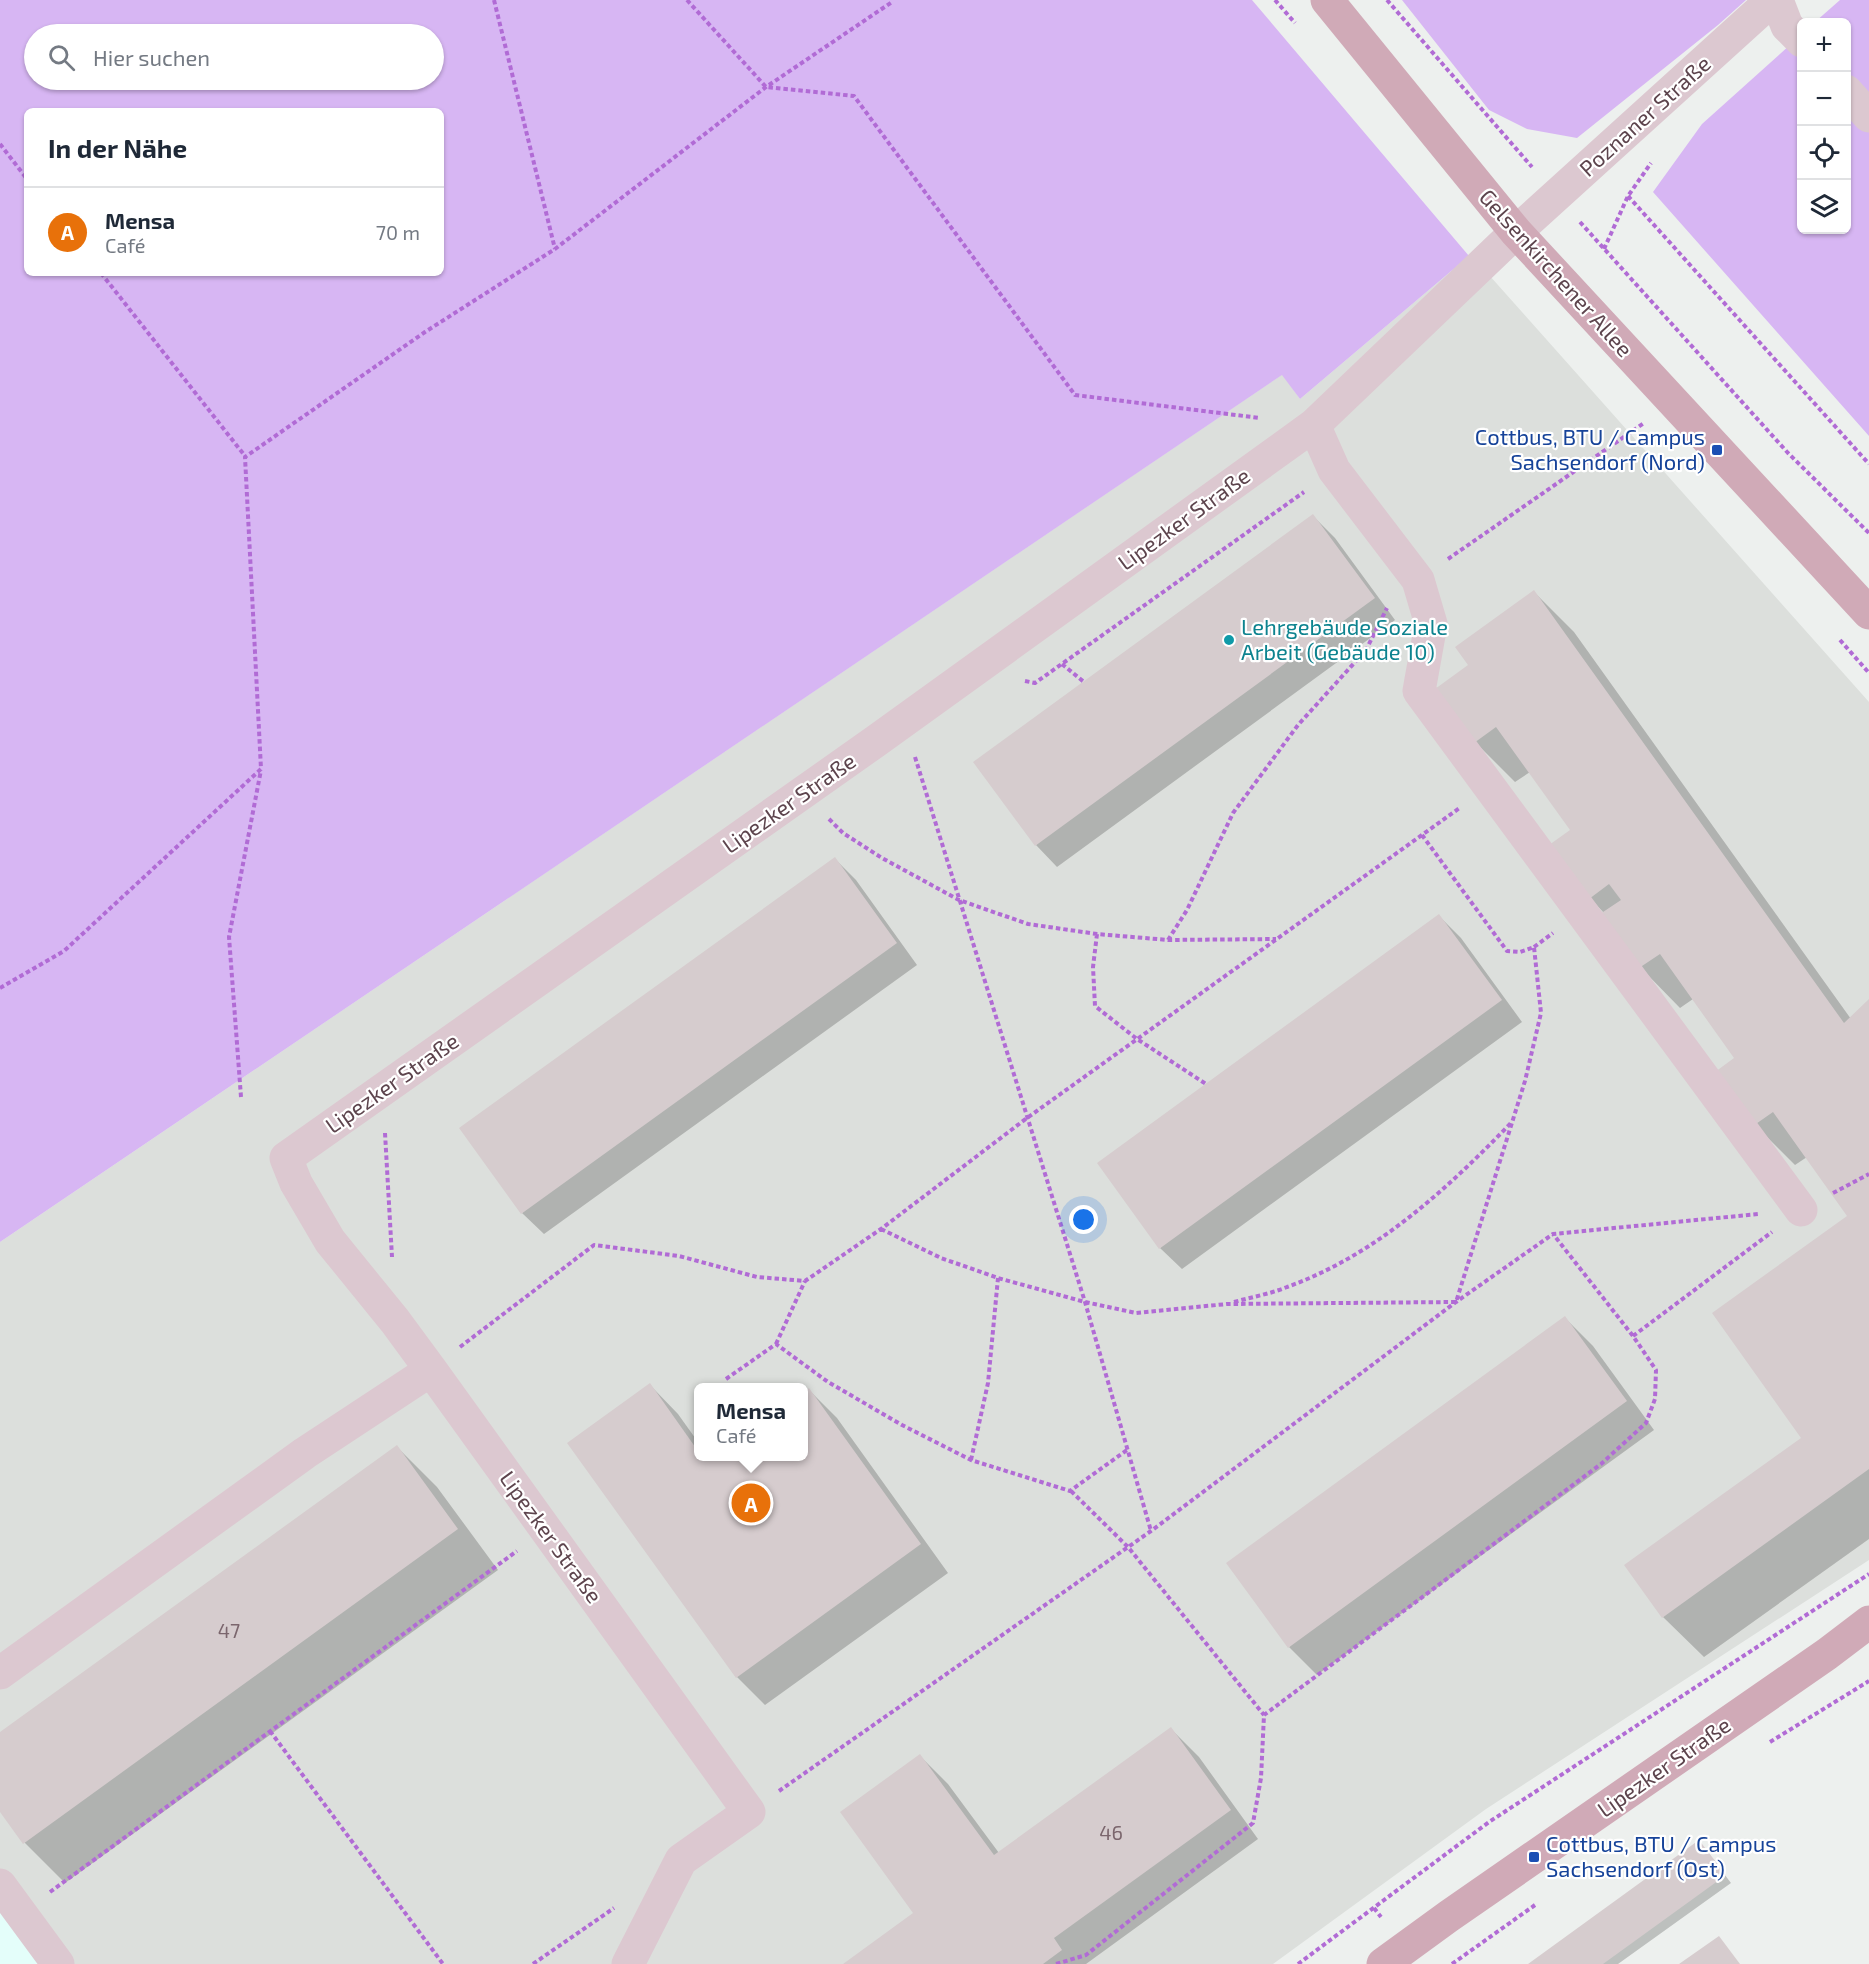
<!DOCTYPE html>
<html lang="de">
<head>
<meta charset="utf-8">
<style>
	body { margin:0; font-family:"Exo 2",sans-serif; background:#f6f6f7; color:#1f2937 }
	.controls { position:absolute; right:18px; top:18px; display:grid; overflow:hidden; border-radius:9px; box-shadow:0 2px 4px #0004 }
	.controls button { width:54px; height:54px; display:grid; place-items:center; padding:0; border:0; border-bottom:2px solid #e0e1e3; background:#fff; color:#1f2937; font:30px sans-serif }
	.you { position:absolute; left:1084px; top:1220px; width:21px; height:21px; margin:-15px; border:4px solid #fff; border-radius:50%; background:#1a73e8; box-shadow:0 0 0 9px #1a73e833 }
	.badge { display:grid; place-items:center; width:39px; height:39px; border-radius:50%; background:#d93025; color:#fff; font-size:20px; font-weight:700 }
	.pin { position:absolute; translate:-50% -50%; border:3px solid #fff; box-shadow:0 2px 6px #0006 }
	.popup { position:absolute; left:694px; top:1383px; width:114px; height:78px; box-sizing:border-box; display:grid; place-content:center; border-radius:9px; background:#fff; filter:drop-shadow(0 2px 4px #0005); font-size:20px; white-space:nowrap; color:#747a83 }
	.popup b { font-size:22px; color:#1f2937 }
	.popup::after { content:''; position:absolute; left:50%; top:100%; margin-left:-12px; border:12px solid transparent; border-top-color:#fff }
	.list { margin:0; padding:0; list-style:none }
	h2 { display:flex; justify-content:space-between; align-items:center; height:78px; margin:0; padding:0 24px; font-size:26px }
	h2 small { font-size:20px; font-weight:400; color:#747a83 }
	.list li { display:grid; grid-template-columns:39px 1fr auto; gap:18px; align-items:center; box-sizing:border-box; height:90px; padding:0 24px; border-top:2px solid #e0e1e3 }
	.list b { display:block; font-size:22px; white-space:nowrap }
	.list p { margin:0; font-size:20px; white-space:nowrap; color:#747a83 }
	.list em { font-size:20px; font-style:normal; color:#747a83 }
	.icon { flex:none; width:33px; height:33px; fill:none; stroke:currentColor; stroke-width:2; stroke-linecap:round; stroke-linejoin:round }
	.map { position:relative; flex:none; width:1869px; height:1964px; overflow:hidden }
	.search { position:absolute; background:#fff; box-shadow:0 2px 4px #0004; left:24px; top:24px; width:420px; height:66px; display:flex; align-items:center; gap:15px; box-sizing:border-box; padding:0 21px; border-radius:33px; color:#747a83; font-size:22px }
	.panel { position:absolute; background:#fff; box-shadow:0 2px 4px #0004; left:24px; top:108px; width:420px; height:168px; border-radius:9px }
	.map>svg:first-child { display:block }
	.commercial { fill:#e4fefa }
	.education { fill:#dcdfdc; fill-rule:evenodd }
	.green { fill:#d7b6f3; fill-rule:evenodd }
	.shadow { fill:#0003 }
	.building { fill:#d6ccce }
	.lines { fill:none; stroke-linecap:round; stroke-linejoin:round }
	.path { stroke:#b16bd5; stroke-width:4; stroke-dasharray:4.5 3; stroke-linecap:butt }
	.minor { stroke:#dcc8d0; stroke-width:33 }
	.major { stroke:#d0aab7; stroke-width:33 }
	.transit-dot { fill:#1a4fb4; stroke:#fff; stroke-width:2 }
	.culture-dot { fill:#0f9aa8; stroke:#fff; stroke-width:2 }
	.labels { text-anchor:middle; stroke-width:4.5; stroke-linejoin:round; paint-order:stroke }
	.number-label { font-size:20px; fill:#7b666d }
	.street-label { font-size:22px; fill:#5d444d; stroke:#fff }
	.transit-label { font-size:22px; fill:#164399; stroke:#fff; text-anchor:end }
	.culture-label { font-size:22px; fill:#0d838f; stroke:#fff; text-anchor:start }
</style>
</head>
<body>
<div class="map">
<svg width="1869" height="1964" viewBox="0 0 1869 1964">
	<rect width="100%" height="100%" fill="#edf0ee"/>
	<!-- commercial -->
	<path class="commercial" d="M0,1895L53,1964H0Z"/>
	<!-- education -->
	<path class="education" d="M1469,256L1481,266L1869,702V1560L1486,1809L1273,1964H53L0,1895V1242L1283,374L1300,399ZM698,1388H804V1456H698Z"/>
	<!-- green -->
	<path class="green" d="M0,0H1252L1469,256L1300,399L1282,375L0,1242ZM34,34H434V80H34ZM27,111H441V273H27Z
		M1402,0H1746L1718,25L1577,138L1527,129L1489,110Z
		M1840,0H1869V436L1653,192L1702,124L1801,35L1802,230H1846V22H1815Z"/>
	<!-- shadow -->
	<path class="shadow" d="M1313,516L1335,538L1395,620L1057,867L1036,845Z
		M1534,592L1574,632L1851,1019L1869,1001V1539L1704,1657L1663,1617L1803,1438L1849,1216L1807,1157L1795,1165L1755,1125L1736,1059L1693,999L1680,1008L1640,967L1604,913L1590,898L1572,830L1530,772L1515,782L1475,742L1470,665Z
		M835,859L856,880L917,965L544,1234L522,1213Z
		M1439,916L1461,938L1522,1022L1182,1269L1160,1248Z
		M1565,1318L1593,1346L1654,1430L1317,1675L1289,1647Z
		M650,1385L678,1414L698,1442V1456H709L711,1460L804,1456V1393L809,1390L837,1418L948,1573L765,1705L737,1677Z
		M397,1447L437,1487L498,1570L65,1883L25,1843L0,1809V1734Z
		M1171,1729L1199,1757L1258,1839L1086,1964H845L915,1913L920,1756L948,1784L999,1853Z
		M1705,1849L1731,1883L1618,1964H1531Z"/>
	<!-- building -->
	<path class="building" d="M1313,514L1375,598L1035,846L973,762Z
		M1534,590L1844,1023L1869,999V1469L1662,1618L1624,1565L1801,1438L1712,1313L1847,1216L1773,1112L1753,1126L1715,1072L1734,1058L1660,954L1639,968L1600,914L1621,900L1609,884L1589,899L1549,845L1570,830L1496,727L1474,743L1435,689L1468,665L1455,647Z
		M835,857L897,943L521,1214L459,1128Z
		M1439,914L1502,1000L1159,1249L1097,1163Z
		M1565,1316L1627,1401L1288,1648L1226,1563Z
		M650,1383L698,1451V1456H702L706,1461L713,1456H804V1392L809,1388L921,1544L736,1678L567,1443Z
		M397,1445L458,1529L23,1844L0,1812V1732Z
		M1171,1727L1231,1810L1054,1938L1062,1950L1043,1964H843L913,1913L840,1812L920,1754L994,1855Z
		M1699,1840L1726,1875L1603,1964H1528Z
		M1719,1936L1740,1964H1679Z"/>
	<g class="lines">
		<!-- path -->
		<path class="path" d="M494,0L555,249
			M687,0L766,87L854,96L1075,395L1260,418
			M1275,0L1295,23
			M1387,0L1532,167
			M0,144L27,179
			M1628,196L1869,464
			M1580,222L1788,453L1869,533
			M1604,249L1628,196L1651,163
			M101,273L245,456
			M1448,559L1644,423
			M1840,640L1869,673
			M1062,664L1084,682
			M1025,681L1035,683L1304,492
			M915,757L1085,1302L1151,1531
			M829,819L843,833L882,858L959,900L1028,924L1097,934L1168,940L1276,939
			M1097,934L1093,967L1095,1006L1137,1039L1206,1084
			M1168,940L1187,910L1233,813L1298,725L1366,650L1387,608
			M1534,947L1553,933
			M0,988L64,951L261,769L245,457L425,332L555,249L766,87L892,2
			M241,1097L229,937L261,770
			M385,1133L392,1257
			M1833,1193L1869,1174
			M881,1229L941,1258L998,1278L1085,1302L1136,1313L1227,1304L1456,1302L1525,1081L1541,1013L1534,947L1520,952L1507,951L1422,835
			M1234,1302C1252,1297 1270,1294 1287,1287C1376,1255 1446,1190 1511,1123
			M1633,1336L1772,1232
			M776,1344L805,1281
			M460,1347L594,1245L679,1256L757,1277L805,1281L881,1229L1027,1118L1461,807
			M726,1379L776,1344L828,1382L902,1425L971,1460L1070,1491L1127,1450
			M971,1460L988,1383L998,1278
			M1071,1491L1128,1547L1264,1715
			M270,1731L443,1964
			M1770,1742L1869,1681
			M779,1791L1151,1531L1456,1302L1553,1234L1758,1214
			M50,1892L517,1551
			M1374,1908L1381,1917
			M533,1964L614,1908
			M1056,1964L1086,1955L1253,1823L1261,1778L1264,1715L1601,1464L1646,1423L1655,1399L1656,1370L1633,1336L1553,1234
			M1298,1964L1489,1822L1869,1574
			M1452,1964L1535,1905"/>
		<!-- minor -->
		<path class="minor" d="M1777,0L1787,26L1802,41
			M1846,91L1869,116
			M1314,425L1334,470L1418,580L1431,624L1419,691L1801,1210
			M0,1673L305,1453L431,1370
			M0,1885L58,1964
			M628,1964L681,1860L749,1812L431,1370L395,1321L330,1241L296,1183L286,1158L876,741L1314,425L1516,232L1772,0"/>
		<!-- major -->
		<path class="major" d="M1327,0L1516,232L1869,613
			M1383,1964L1449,1916L1827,1654L1869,1622"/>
	</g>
	<!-- markers -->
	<g class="transit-dot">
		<rect x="1711" y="444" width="12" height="12" rx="3"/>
		<rect x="1528" y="1851" width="12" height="12" rx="3"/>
	</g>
	<circle class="culture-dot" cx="1229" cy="640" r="6"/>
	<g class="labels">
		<!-- number labels -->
		<g class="number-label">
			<text x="229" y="1638">47</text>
			<text x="1111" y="1840">46</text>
		</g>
		<!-- street labels -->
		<g class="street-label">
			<text transform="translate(1645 116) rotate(-42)" y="8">Poznaner Straße</text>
			<text transform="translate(1556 273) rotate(48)" y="8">Gelsenkirchener Allee</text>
			<text transform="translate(1184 519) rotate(-36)" y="8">Lipezker Straße</text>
			<text transform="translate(789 803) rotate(-35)" y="8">Lipezker Straße</text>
			<text transform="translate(392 1083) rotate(-35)" y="8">Lipezker Straße</text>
			<text transform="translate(551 1537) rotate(54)" y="8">Lipezker Straße</text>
			<text transform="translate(1664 1767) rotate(-35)" y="8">Lipezker Straße</text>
		</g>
		<!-- transit labels -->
		<g class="transit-label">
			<text x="1705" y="445">Cottbus, BTU / Campus<tspan x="1705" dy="25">Sachsendorf (Nord)</tspan></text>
			<text x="1546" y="1852" text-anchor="start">Cottbus, BTU / Campus<tspan x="1546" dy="25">Sachsendorf (Ost)</tspan></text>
		</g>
		<!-- culture labels -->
		<g class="culture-label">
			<text x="1241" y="635">Lehrgebäude Soziale<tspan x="1241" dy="25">Arbeit (Gebäude 10)</tspan></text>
		</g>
	</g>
</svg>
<div class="controls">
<button>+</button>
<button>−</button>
<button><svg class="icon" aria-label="locate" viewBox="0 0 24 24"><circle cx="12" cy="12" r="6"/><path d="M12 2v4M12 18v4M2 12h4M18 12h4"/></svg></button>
<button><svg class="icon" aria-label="layers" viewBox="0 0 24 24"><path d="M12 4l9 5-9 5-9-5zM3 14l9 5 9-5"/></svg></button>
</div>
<div class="you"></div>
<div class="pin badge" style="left:751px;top:1503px;background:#e8710a">A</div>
<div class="popup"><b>Mensa</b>Café</div>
<div class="search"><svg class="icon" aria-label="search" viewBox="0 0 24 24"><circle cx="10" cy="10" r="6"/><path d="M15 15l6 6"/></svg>Hier suchen</div>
<section class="panel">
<h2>In der Nähe<small></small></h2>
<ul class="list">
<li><span class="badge" style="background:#e8710a">A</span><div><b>Mensa</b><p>Café</p></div><em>70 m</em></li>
</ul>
</section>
</div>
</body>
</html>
